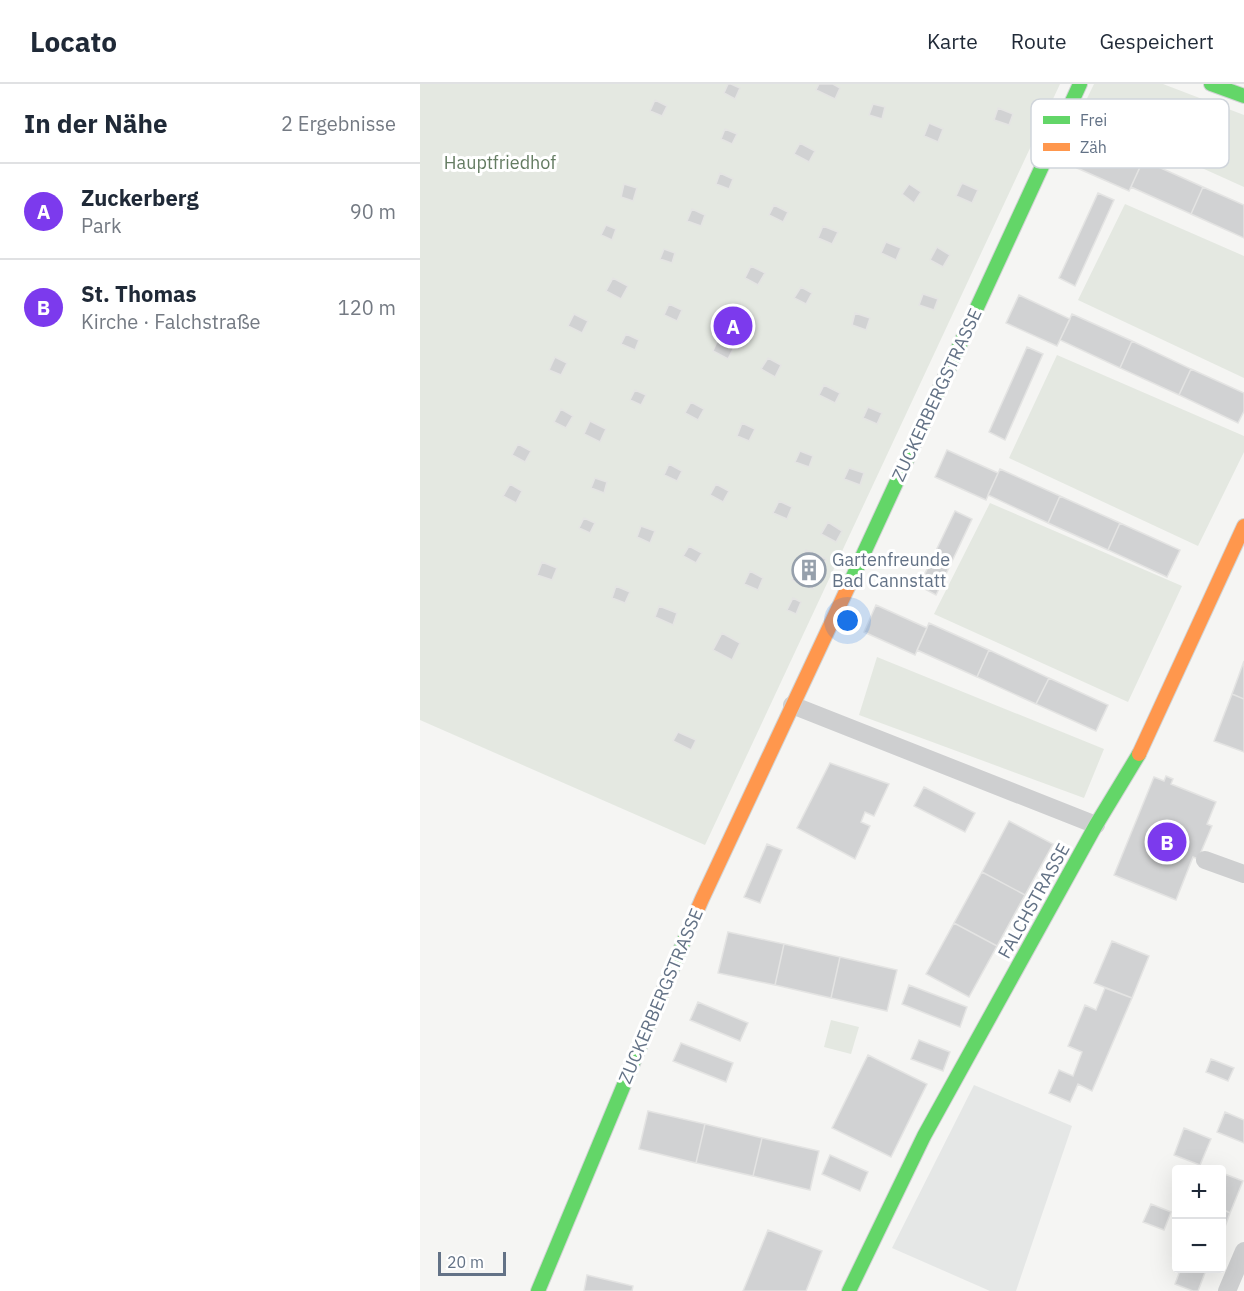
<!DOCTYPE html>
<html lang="de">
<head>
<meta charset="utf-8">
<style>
	body { margin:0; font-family:"IBM Plex Sans",sans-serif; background:#f6f6f7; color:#1f2937 }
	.controls { position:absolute; right:18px; bottom:18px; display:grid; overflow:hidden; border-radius:6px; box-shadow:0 6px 24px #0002 }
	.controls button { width:54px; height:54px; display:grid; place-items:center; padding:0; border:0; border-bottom:2px solid #e0e1e3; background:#fff; color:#1f2937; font:30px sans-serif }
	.scale { position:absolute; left:18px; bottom:15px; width:68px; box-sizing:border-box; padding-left:6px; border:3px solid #637286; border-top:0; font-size:16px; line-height:21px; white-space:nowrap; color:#637286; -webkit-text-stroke:4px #fff; paint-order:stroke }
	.you { position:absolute; left:428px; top:537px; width:21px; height:21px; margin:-15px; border:4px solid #fff; border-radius:50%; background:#1a73e8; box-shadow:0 0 0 9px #1a73e833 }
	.badge { display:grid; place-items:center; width:39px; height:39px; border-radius:50%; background:#7c3aed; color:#fff; font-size:20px; font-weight:700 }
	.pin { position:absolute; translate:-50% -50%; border:3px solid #fff; box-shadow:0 2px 6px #0006 }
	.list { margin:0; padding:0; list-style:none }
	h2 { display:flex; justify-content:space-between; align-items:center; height:78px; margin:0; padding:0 24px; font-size:26px }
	h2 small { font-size:20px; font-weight:400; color:#747a83 }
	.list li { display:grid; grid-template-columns:39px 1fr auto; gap:18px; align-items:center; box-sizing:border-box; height:96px; padding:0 24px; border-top:2px solid #e0e1e3 }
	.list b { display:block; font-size:22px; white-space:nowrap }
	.list p { margin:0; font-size:20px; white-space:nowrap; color:#747a83 }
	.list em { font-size:20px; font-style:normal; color:#747a83 }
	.map { position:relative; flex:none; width:824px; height:1207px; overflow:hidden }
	header { display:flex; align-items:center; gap:36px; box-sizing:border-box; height:84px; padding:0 30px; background:#fff; border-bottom:2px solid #e0e1e3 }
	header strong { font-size:28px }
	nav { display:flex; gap:33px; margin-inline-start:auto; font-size:21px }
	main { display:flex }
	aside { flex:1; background:#fff }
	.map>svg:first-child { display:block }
	.built { fill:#e5e7e6 }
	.green { fill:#e4e8e1 }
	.building { fill:#d1d2d3; stroke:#e4e4e3; stroke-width:1.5 }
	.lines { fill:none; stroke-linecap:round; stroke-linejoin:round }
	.fast-casing { stroke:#d1d3d4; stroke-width:16 }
	.slow-casing { stroke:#d1d3d4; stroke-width:16 }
	.street { stroke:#cecfd0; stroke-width:18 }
	.fast { stroke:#63d668; stroke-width:14 }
	.slow { stroke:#ff974d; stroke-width:14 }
	.labels { text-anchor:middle; stroke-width:6; stroke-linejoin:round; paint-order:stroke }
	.park-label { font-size:18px; fill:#647c62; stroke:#fff }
	.street-label { font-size:18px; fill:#637286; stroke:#fff }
	.poi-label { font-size:18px; fill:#637286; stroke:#fff; text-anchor:start }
	.key { fill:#fff; stroke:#d0d5db; stroke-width:1.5 }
	.key-label { font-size:16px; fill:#637286 }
</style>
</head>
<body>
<header>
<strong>Locato</strong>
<nav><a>Karte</a><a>Route</a><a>Gespeichert</a></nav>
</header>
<main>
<aside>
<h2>In der Nähe<small>2 Ergebnisse</small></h2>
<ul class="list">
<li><span class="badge">A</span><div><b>Zuckerberg</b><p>Park</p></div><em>90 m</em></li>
<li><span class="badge">B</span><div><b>St. Thomas</b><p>Kirche · Falchstraße</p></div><em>120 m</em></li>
</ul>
</aside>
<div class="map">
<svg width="824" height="1207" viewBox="0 0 824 1207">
	<rect width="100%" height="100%" fill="#f5f5f3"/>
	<!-- built -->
	<path class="built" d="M554,1001L652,1042L596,1207H570L472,1164Z"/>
	<!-- green -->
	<path class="green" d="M0,0H640L285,761L0,636Z
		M674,0H743L824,31V103L660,29Z
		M705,120L824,172V294L658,216Z
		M637,271L824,352V368L778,462L589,374Z
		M570,419L762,502L708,618L514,530Z
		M457,573L684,665L664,714L439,631Z
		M411,936L439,943L431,970L404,963Z"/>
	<!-- building -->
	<path class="building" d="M308,0H311L320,4L315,15L304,9Z
		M399,0H413L420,4L415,15L396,6Z
		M235,16L247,22L242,32L230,27Z
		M453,20L465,23L462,35L449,31Z
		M578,24L593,30L589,41L574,36Z
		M509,39L523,45L518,58L504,52Z
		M305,45L317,50L312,60L301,55Z
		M669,57L721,81L709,107L657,84Z
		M380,59L395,67L389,78L374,70Z
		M723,76L783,103L771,130L711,103Z
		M300,89L313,95L309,105L296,100Z
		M542,99L558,106L552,119L536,112Z
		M204,100L217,104L213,117L201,113Z
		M489,100L501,108L494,119L482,110Z
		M783,103L824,121V154L771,130Z
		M678,109L694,116L655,202L639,194Z
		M354,121L368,128L363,138L349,131Z
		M272,125L285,131L281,142L267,137Z
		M186,141L196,145L192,156L181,151Z
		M403,142L418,148L412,160L398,154Z
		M466,158L481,164L476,176L461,169Z
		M517,163L530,171L523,183L510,176Z
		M244,165L255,169L252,179L240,175Z
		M331,182L345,189L338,201L325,194Z
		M193,194L208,202L201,215L186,207Z
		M381,203L392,209L386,220L374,214Z
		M503,210L518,215L514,226L499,221Z
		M599,211L650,235L637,262L586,239Z
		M249,220L262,226L257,237L244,231Z
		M435,229L450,234L446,246L432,241Z
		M154,230L168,237L162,249L148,242Z
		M652,230L712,257L700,284L640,256Z
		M206,250L219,256L215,266L201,260Z
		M298,255L314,263L308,275L293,267Z
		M712,257L771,285L759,311L700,284Z
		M607,263L623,270L585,356L569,348Z
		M135,273L147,279L141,291L129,286Z
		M348,274L361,281L355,293L341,285Z
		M771,285L824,309V327L818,339L759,311Z
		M404,301L420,309L415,319L399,311Z
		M215,306L226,311L221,321L210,316Z
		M271,318L284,325L278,336L265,329Z
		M448,323L462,329L457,340L443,334Z
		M141,325L153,332L146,344L134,338Z
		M170,337L186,345L180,358L164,350Z
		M322,339L335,345L329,357L317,352Z
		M98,360L111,367L105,378L92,371Z
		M527,366L578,389L566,416L515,393Z
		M380,367L393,372L389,383L375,378Z
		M249,380L262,387L257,397L244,391Z
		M429,384L444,389L440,401L424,395Z
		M580,385L640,412L628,439L568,411Z
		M175,394L187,398L184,409L171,404Z
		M90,400L102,407L96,419L83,412Z
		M296,400L309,407L303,418L290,411Z
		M640,412L700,439L688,466L628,439Z
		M359,417L372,423L367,435L353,429Z
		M535,427L552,435L516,511L499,502Z
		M164,434L175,439L170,449L159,444Z
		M408,438L422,447L416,458L401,450Z
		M700,439L760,466L747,493L688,466Z
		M221,442L235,447L230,459L217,453Z
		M269,462L282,469L276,479L263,472Z
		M386,466L406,475L393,505L372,496Z
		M122,478L137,484L132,496L117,491Z
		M330,487L343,494L338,506L324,500Z
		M196,502L210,508L205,519L192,514Z
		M373,514L381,518L376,530L367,526Z
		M456,521L507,544L495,571L444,548Z
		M239,522L257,529L253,541L235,533Z
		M509,539L569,566L557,593L497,566Z
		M302,549L320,559L312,576L293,566Z
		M569,566L629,594L616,620L557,593Z
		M824,577V615L812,610Z
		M629,594L688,621L676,647L616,620Z
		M812,610L824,615V668L794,657Z
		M258,648L276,656L271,666L253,657Z
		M410,679L469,700L454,732L445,728L441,738L450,742L435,775L377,744Z
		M746,692L753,695L751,700L796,718L787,740L792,742L778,775L773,773L756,816L694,791L734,693L744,697Z
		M504,703L555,729L545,748L494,722Z
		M589,737L633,760L605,811L562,788Z
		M347,760L362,766L340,819L324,813Z
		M562,788L605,811L577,862L534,839Z
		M534,839L577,862L549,913L506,890Z
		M308,848L364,860L355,901L298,889Z
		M692,857L729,872L712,914L674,899Z
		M364,860L420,873L411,914L355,901Z
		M420,873L477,886L467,927L411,914Z
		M489,901L547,923L540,943L482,920Z
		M685,904L712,914L672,1007L658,1000L650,1018L629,1009L639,986L653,992L662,968L648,962L665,921L676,926Z
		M278,918L328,939L320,957L270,936Z
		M499,956L530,968L523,987L491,975Z
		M261,959L313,979L306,998L253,977Z
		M448,971L507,1000L471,1073L412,1044Z
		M791,975L814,984L808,997L786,988Z
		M228,1027L285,1040L276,1079L219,1065Z
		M805,1028L824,1036V1059L797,1048Z
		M285,1040L342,1054L333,1092L276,1079Z
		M764,1044L791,1055L780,1081L754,1071Z
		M342,1054L399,1067L390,1106L333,1092Z
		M410,1071L448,1088L440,1107L402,1090Z
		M802,1089L823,1097L810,1129L802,1125Z
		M731,1120L751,1128L744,1146L723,1138Z
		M802,1125L810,1129L802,1151Z
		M348,1146L402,1167L386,1207H323Z
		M761,1184H781L786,1186L778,1207H773L755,1200Z
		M167,1191L213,1202L212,1207H164Z"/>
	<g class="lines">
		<defs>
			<path id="fast" d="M791,0L824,12
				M430,499L660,0
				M118,1207L266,852
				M429,1207L504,1052L676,741L719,670"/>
			<path id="slow" d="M719,670L824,442
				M266,852L282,815L430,499"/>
		</defs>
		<!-- fast casing -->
		<use href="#fast" class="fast-casing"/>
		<!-- slow casing -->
		<use href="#slow" class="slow-casing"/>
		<!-- street -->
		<path class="street" d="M372,621L676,741
			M785,776L824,790
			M807,1207L824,1167"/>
		<!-- fast -->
		<use href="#fast" class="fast"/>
		<!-- slow -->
		<use href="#slow" class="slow"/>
	</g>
	<!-- icons -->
	<defs>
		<symbol id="building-ring" viewBox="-11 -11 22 22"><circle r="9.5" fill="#fff" stroke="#96a0ac" stroke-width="1.5"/><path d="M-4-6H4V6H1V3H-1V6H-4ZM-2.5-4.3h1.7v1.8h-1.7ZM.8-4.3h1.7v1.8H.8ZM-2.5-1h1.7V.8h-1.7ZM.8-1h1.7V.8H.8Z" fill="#96a0ac"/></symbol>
	</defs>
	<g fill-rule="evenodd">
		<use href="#building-ring" x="370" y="467" width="38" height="38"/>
	</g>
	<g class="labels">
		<!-- park labels -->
		<g class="park-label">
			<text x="80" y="85">Hauptfriedhof</text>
		</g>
		<!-- street labels -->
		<g class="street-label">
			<text transform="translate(517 311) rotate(-65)" y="6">ZUCKERBERGSTRASSE</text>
			<text transform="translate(614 817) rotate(-61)" y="6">FALCHSTRASSE</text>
			<text transform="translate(241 912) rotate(-67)" y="6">ZUCKERBERGSTRASSE</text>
		</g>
		<!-- poi labels -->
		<g class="poi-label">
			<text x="412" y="482">Gartenfreunde<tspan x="412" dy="21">Bad Cannstatt</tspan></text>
		</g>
	</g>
	<!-- legend -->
	<rect x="611" y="15" width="198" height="69" rx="9" class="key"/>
	<rect x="623" y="32" width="27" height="8" fill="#63d668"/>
	<rect x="623" y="59" width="27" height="8" fill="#ff974d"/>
	<g class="key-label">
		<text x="660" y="42">Frei</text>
		<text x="660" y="69">Zäh</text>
	</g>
</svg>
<div class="controls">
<button>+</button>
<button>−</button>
</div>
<div class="scale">20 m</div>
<div class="you"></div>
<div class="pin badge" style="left:313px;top:242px">A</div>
<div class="pin badge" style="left:747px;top:758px">B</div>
</div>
</main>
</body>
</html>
